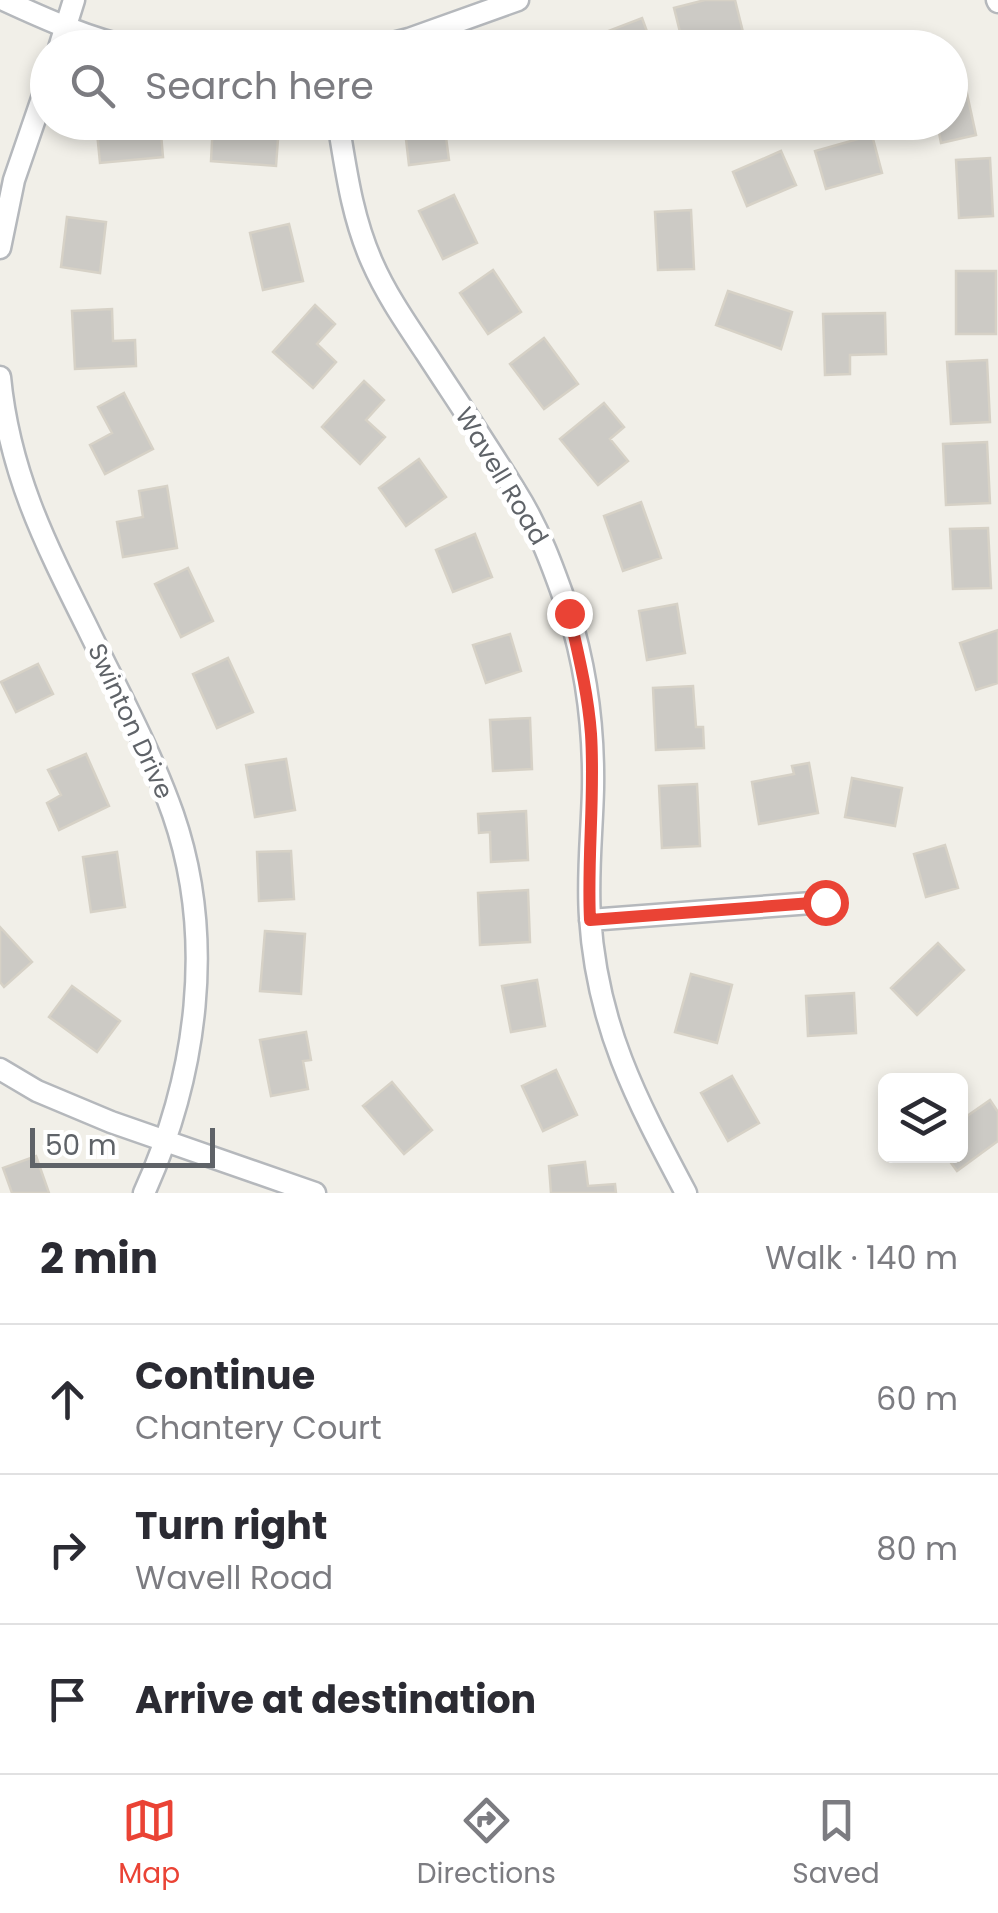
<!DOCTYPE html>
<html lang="en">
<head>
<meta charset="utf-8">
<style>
	body { margin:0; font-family:Poppins,sans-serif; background:#f2f2f3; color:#2b2b33 }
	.controls { position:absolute; right:30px; bottom:30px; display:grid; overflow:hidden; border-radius:15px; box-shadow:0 5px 15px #0003 }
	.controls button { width:90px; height:90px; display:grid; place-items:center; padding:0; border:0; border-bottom:2px solid #e1e1e2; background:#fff; color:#2b2b33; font:50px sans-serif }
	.scale { position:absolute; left:30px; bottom:25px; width:185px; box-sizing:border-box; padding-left:10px; border:5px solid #5f6368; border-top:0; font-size:28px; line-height:35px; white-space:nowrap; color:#5f6368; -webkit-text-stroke:8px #fff; paint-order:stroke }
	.stop { position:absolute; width:30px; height:30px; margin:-22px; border:8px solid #ea4335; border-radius:50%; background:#fff }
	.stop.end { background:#ea4335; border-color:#fff; box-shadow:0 2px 10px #0008 }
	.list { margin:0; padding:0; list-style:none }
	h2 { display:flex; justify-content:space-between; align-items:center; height:130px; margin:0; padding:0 40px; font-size:42px }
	h2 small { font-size:32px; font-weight:400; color:#7c7c81 }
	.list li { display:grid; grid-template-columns:65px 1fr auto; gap:30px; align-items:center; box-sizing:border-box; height:150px; padding:0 40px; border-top:2px solid #e1e1e2 }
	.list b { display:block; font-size:38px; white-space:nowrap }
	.list p { margin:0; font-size:32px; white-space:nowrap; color:#7c7c81 }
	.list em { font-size:32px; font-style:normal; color:#7c7c81 }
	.icon { flex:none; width:55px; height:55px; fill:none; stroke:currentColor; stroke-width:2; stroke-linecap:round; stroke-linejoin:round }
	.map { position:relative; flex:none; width:998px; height:1193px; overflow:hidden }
	.search { position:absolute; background:#fff; box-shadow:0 5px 15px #0003; left:30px; right:30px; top:30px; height:110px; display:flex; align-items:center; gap:25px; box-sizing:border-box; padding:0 35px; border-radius:55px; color:#7c7c81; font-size:38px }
	.sheet { height:580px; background:#fff }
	nav { display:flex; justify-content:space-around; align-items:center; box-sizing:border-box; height:140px; border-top:2px solid #e1e1e2; background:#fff; font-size:28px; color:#7c7c81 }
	nav a { display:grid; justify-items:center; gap:5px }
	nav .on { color:#ea4335 }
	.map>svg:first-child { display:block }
	.building { fill:#cccac5; stroke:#d6d1c6; stroke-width:2.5 }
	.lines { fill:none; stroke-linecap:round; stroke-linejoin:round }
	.street-casing { stroke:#b5b8bc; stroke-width:25 }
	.street { stroke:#fff; stroke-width:20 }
	.route { stroke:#ea4335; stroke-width:12 }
	.labels { text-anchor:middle; stroke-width:10; stroke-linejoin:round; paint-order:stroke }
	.street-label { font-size:25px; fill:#5f6368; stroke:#fff }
</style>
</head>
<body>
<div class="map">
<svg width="998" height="1193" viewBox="0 0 998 1193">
	<rect width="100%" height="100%" fill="#f1efe8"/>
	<!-- building -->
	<path class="building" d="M705,0H735L744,36L699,48H684L674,8Z
		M642,18L653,48H587L585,40Z
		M964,80L976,135L941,143L937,122H950V82Z
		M96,122H160L163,157L100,163Z
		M213,122L279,126L276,166L211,161Z
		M404,122H444L449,160L409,165Z
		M872,135L882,173L826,189L815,151Z
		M781,151L796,185L747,206L733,172Z
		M990,158L993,216L959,218L956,160Z
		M454,195L477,243L443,259L419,211Z
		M691,210L694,269L658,270L655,212Z
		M67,217L106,222L100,273L61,267Z
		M289,224L303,281L263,290L250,233Z
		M493,270L521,312L488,334L460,293Z
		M956,271H996V334H956Z
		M728,291L792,312L781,349L716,325Z
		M315,305L335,324L317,344L336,362L313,388L273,352Z
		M112,309L113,341L135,340L136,366L75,369L72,311Z
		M885,313L886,354L850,355V374L825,375L823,314Z
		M544,338L578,384L544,409L510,364Z
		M987,360L990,422L951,424L947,362Z
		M364,381L384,400L366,420L385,437L360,464L322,427Z
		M124,393L153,449L105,474L90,445L112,433L98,407Z
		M604,403L624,427L610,439L628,461L598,485L560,439Z
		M987,442L990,503L946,505L943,444Z
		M419,459L446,497L406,526L379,488Z
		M167,486L177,548L123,557L117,522L143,517L139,491Z
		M641,502L661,558L623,571L604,516Z
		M988,528L991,588L953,589L950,529Z
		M475,534L492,577L453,592L436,550Z
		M188,568L213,621L181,637L155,584Z
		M677,604L685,653L647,660L639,611Z
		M998,630V683L976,690L960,643Z
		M510,634L521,671L486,683L473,645Z
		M228,658L253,712L217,728L193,674Z
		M38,664L53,694L16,712L1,682Z
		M693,686L696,727H703L704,748L656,750L653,688Z
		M530,718L532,769L493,771L490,720Z
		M86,754L109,806L59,830L47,803L61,795L48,770Z
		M286,759L295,810L255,817L246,765Z
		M809,763L818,813L759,824L752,782L794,774L792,766Z
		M852,778L902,788L895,826L845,817Z
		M697,784L700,846L662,848L659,786Z
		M526,811L528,860L491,862L490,832L479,833L478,814Z
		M945,845L958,888L926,897L914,854Z
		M291,851L294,899L259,901L257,852Z
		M117,852L125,907L91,912L83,857Z
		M528,890L530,942L480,945L478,893Z
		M0,927L32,962L4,987L0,982Z
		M265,931L305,934L301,994L260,991Z
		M938,943L964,970L917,1015L891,988Z
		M691,974L732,985L717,1043L675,1032Z
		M537,980L545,1026L511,1032L502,986Z
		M72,986L120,1021L97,1052L49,1017Z
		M854,993L856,1033L808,1036L806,996Z
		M306,1032L311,1060L303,1061L308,1089L271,1096L260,1040Z
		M556,1070L577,1115L543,1131L522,1086Z
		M732,1076L759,1123L728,1141L701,1093Z
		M392,1082L432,1130L404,1154L363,1106Z
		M990,1100L998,1112V1141L957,1171L946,1156H960V1121Z
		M36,1156L49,1193H12L3,1168Z
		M585,1162L588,1186L615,1184L616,1193H551L549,1166Z"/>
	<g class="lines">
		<defs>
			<path id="street" d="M4,0C43,18 92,40 134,48
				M997,0L998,2
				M59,48L74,0
				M373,48L409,39L518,0
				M338,122C346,170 352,217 372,262C386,294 406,323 426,353C456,399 487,445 516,492C539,528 554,570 568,610C586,667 594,730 593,789C592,832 587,875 590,917C597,1026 636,1099 686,1193
				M0,248L14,180L48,81
				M0,377C9,472 45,543 87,627C117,689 150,749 173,814C216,938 197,1076 144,1193
				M590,920L825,902
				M0,1069L37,1091L111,1122L315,1193"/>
		</defs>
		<!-- street casing -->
		<use href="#street" class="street-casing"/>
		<!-- street -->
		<use href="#street" class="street"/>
	</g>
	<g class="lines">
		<!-- route -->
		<path class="route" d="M569,613C578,653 588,693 591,734C595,796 587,858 590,920L825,902"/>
	</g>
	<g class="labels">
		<!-- street labels -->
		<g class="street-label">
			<text transform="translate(502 476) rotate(59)" y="9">Wavell Road</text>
			<text transform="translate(131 721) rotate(65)" y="9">Swinton Drive</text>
		</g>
	</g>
</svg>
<div class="controls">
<button><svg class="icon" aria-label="layers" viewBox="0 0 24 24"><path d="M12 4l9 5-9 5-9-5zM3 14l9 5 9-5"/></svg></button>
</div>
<div class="scale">50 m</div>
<div class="stop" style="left:825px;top:902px"></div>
<div class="stop end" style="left:569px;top:613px"></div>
<div class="search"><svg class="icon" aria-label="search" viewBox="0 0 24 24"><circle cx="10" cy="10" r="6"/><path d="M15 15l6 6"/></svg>Search here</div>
</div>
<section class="sheet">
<h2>2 min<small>Walk · 140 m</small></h2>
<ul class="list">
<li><svg class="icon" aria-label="ahead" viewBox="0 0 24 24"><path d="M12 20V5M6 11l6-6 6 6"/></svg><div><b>Continue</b><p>Chantery Court</p></div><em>60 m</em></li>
<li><svg class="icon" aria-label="right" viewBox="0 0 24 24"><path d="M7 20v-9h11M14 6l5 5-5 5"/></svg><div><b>Turn right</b><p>Wavell Road</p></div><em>80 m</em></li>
<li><svg class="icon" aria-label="arrive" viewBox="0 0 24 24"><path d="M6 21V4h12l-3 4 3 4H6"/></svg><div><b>Arrive at destination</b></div></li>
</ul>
</section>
<nav>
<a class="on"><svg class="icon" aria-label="map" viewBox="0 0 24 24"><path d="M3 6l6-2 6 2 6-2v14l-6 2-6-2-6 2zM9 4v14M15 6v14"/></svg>Map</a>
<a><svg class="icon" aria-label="directions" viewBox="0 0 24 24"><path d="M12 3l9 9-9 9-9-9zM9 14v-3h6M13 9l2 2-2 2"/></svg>Directions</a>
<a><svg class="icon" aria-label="saved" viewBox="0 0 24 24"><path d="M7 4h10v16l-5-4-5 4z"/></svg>Saved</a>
</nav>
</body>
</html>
